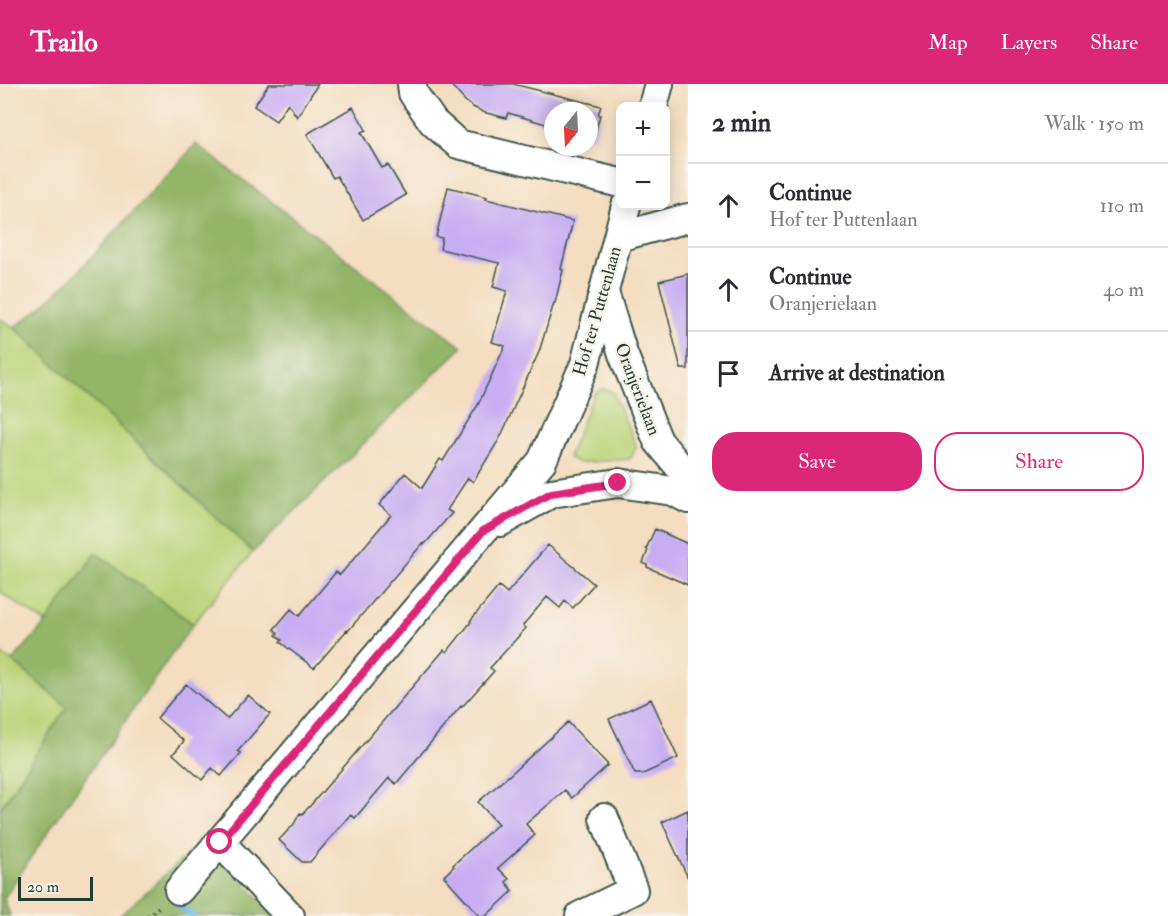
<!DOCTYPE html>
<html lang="en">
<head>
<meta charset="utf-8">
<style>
	body { margin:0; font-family:"IM FELL Double Pica",serif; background:#f2f2f3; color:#2b2b33 }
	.controls { position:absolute; right:18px; top:18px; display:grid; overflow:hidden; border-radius:12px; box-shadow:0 3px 15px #0003 }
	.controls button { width:54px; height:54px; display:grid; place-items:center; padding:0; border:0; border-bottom:2px solid #e1e1e2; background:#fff; color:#2b2b33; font:30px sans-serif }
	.compass { position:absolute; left:544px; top:18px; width:54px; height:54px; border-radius:50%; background:#fff; box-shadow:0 3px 15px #0003; rotate:198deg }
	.scale { position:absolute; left:18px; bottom:15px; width:75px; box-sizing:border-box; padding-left:6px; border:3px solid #1f3d34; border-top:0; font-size:16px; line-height:21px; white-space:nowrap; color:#1f3d34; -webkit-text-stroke:4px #f7f3e8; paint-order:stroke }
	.stop { position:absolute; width:18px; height:18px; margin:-14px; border:4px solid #db2777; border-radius:50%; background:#fff }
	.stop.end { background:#db2777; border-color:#fff; box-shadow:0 2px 6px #0008 }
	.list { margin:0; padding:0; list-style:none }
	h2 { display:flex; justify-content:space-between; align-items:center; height:78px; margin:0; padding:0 24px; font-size:26px }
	h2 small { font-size:20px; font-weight:400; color:#7c7c81 }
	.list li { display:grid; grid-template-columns:39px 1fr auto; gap:18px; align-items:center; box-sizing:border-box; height:84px; padding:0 24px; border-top:2px solid #e1e1e2 }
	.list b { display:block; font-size:22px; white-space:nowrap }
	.list p { margin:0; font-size:20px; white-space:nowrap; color:#7c7c81 }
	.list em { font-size:20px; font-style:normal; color:#7c7c81 }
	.actions { display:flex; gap:12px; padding:18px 24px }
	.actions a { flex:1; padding:14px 0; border:2px solid #db2777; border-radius:24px; text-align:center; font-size:21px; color:#db2777 }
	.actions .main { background:#db2777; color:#fff }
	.icon { flex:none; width:33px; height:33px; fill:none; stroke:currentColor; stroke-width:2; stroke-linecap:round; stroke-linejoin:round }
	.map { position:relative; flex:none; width:688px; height:832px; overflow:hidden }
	header { display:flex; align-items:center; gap:36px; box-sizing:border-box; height:84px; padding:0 30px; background:#db2777; color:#fff }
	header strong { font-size:28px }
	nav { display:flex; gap:33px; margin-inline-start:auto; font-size:21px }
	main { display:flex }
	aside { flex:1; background:#fff }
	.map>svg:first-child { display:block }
	.green { fill:#bad378; stroke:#6c8856; stroke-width:1.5 }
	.forest { fill:#93b568; stroke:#59794e; stroke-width:1.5 }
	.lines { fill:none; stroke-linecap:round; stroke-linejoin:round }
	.stream { stroke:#5eb4db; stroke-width:8 }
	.building { fill:#c7aef3 }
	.street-casing { stroke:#3f5549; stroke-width:32 }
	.path { stroke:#3f5549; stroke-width:4; stroke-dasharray:1.5 4.5; stroke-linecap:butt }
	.street { stroke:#fff; stroke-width:28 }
	.route { stroke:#db2777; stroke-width:8 }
	.labels { text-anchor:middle; stroke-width:5; stroke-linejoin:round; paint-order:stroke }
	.street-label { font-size:18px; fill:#1f3d34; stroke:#f7f3e8 }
</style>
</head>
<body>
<header>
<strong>Trailo</strong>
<nav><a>Map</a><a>Layers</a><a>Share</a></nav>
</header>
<main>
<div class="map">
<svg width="688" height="832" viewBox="0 0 688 832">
	<rect width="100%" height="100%" fill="#f7f3e8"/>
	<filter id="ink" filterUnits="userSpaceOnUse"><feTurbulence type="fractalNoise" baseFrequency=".0167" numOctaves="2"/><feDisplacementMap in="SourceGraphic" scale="12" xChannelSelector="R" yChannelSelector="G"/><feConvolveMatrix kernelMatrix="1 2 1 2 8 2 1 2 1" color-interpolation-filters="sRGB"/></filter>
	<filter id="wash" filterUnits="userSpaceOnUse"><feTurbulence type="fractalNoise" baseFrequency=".008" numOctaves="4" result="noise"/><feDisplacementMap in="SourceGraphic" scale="24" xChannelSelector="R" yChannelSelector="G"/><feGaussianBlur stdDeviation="1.35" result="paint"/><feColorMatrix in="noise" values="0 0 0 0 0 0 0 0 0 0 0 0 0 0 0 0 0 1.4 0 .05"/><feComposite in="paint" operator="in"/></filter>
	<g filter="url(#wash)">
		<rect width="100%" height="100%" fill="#f4ddc0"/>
		<!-- green -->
		<path class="green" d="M0,235L14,243L253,468L193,540L96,469L46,539L0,508Z
			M602,305L612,307L637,363L630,375L579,379L568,373L594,309Z
			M0,569L12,577L68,623L0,725Z"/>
		<!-- forest -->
		<path class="forest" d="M196,60L462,263L253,468L14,243L38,226L74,192Z
			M96,469L193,540L54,739L4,814L10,832H0V725L67,623L12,577L46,539Z
			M204,755L275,832H120Z"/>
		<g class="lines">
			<!-- stream -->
			<path class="stream" d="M179,820L192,832"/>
		</g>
		<g id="blocks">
			<!-- building -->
			<path class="building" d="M269,0H318L297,33L288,19L276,37L254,22Z
				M450,0H513L601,22L598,31H600L594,53L589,52V27H553V43L546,42V40L508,29L506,34L483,28L473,23L465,17Z
				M353,23L366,46L361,48L382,84L388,81L406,111L363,136L337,92L333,94L307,50Z
				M448,103L487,113L486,115L573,137L561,185L563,186L555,219H554L539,268L500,354L473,398L468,394L447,426L452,429L424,461L423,459L348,547L347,546L314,584L280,558L282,556L276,551L278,549L274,545L291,525L299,532L336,488L340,491L391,431L379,421L405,389L422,404L440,375L443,377L478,321L505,262L492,258L507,207L493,203L499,179L440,165L442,154L436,153Z
				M688,190V285H681L659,197Z
				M655,445L688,460V501L647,483V481L643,479L648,466L646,465Z
				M548,461L594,500L573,524L565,517L560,524L547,513L523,541L526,544L490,584L494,587L462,623L461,622L396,700L389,694L355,734L350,731L310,778H302L279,756L294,740L300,729L302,730L310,722L444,566L447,568L471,538L470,537L499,502L507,509Z
				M186,600L227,635L248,611L270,630L238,667L241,669L221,692L212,684L202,696L173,670L184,657L157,634Z
				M651,615L678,674L643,690H635L609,635Z
				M568,638L608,681L572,714L565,706L526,740L535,751L498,784L509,795L506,798L513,807L486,832H480L444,792L454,782L453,781L498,740L478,718L513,688Z
				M688,726V794L662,738Z"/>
		</g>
	</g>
	<g filter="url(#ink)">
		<use href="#blocks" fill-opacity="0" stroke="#3f5549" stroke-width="1.5"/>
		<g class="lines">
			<defs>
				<path id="street" d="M412,0L413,9L433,38L458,60L620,99
					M653,22L659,0
					M618,153L688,134
					M604,208L623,270L658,357L688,393
					M500,438L551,409L618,399L673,407L688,415
					M220,758L290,832
					M179,806L542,377L585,280L626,122
					M580,832L633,806L604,734"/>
			</defs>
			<!-- street casing -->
			<use href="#street" class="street-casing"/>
			<!-- path -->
			<path class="path" d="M148,832L160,822"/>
			<!-- street -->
			<use href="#street" class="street"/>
		</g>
	</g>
	<g class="lines" filter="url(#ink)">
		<!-- route -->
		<path class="route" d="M220,758L483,447L551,409L618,399"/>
	</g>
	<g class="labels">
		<!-- street labels -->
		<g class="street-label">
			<text transform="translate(597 227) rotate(-74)" y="6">Hof ter Puttenlaan</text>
			<text transform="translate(638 305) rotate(69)" y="6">Oranjerielaan</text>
		</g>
	</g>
</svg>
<div class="controls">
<button>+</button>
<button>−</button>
</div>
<svg class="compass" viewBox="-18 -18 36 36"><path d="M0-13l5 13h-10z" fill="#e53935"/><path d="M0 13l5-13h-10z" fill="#7c7c81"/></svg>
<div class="scale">20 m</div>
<div class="stop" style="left:220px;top:758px"></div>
<div class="stop end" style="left:618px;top:399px"></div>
</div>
<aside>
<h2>2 min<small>Walk · 150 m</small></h2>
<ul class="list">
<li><svg class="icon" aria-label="ahead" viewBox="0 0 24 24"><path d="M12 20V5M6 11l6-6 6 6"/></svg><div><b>Continue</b><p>Hof ter Puttenlaan</p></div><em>110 m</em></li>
<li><svg class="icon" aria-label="ahead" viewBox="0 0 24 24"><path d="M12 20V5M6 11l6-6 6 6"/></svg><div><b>Continue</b><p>Oranjerielaan</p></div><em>40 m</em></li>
<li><svg class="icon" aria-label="arrive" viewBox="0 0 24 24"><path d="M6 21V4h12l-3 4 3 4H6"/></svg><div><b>Arrive at destination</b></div></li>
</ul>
<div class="actions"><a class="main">Save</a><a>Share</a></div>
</aside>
</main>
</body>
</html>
